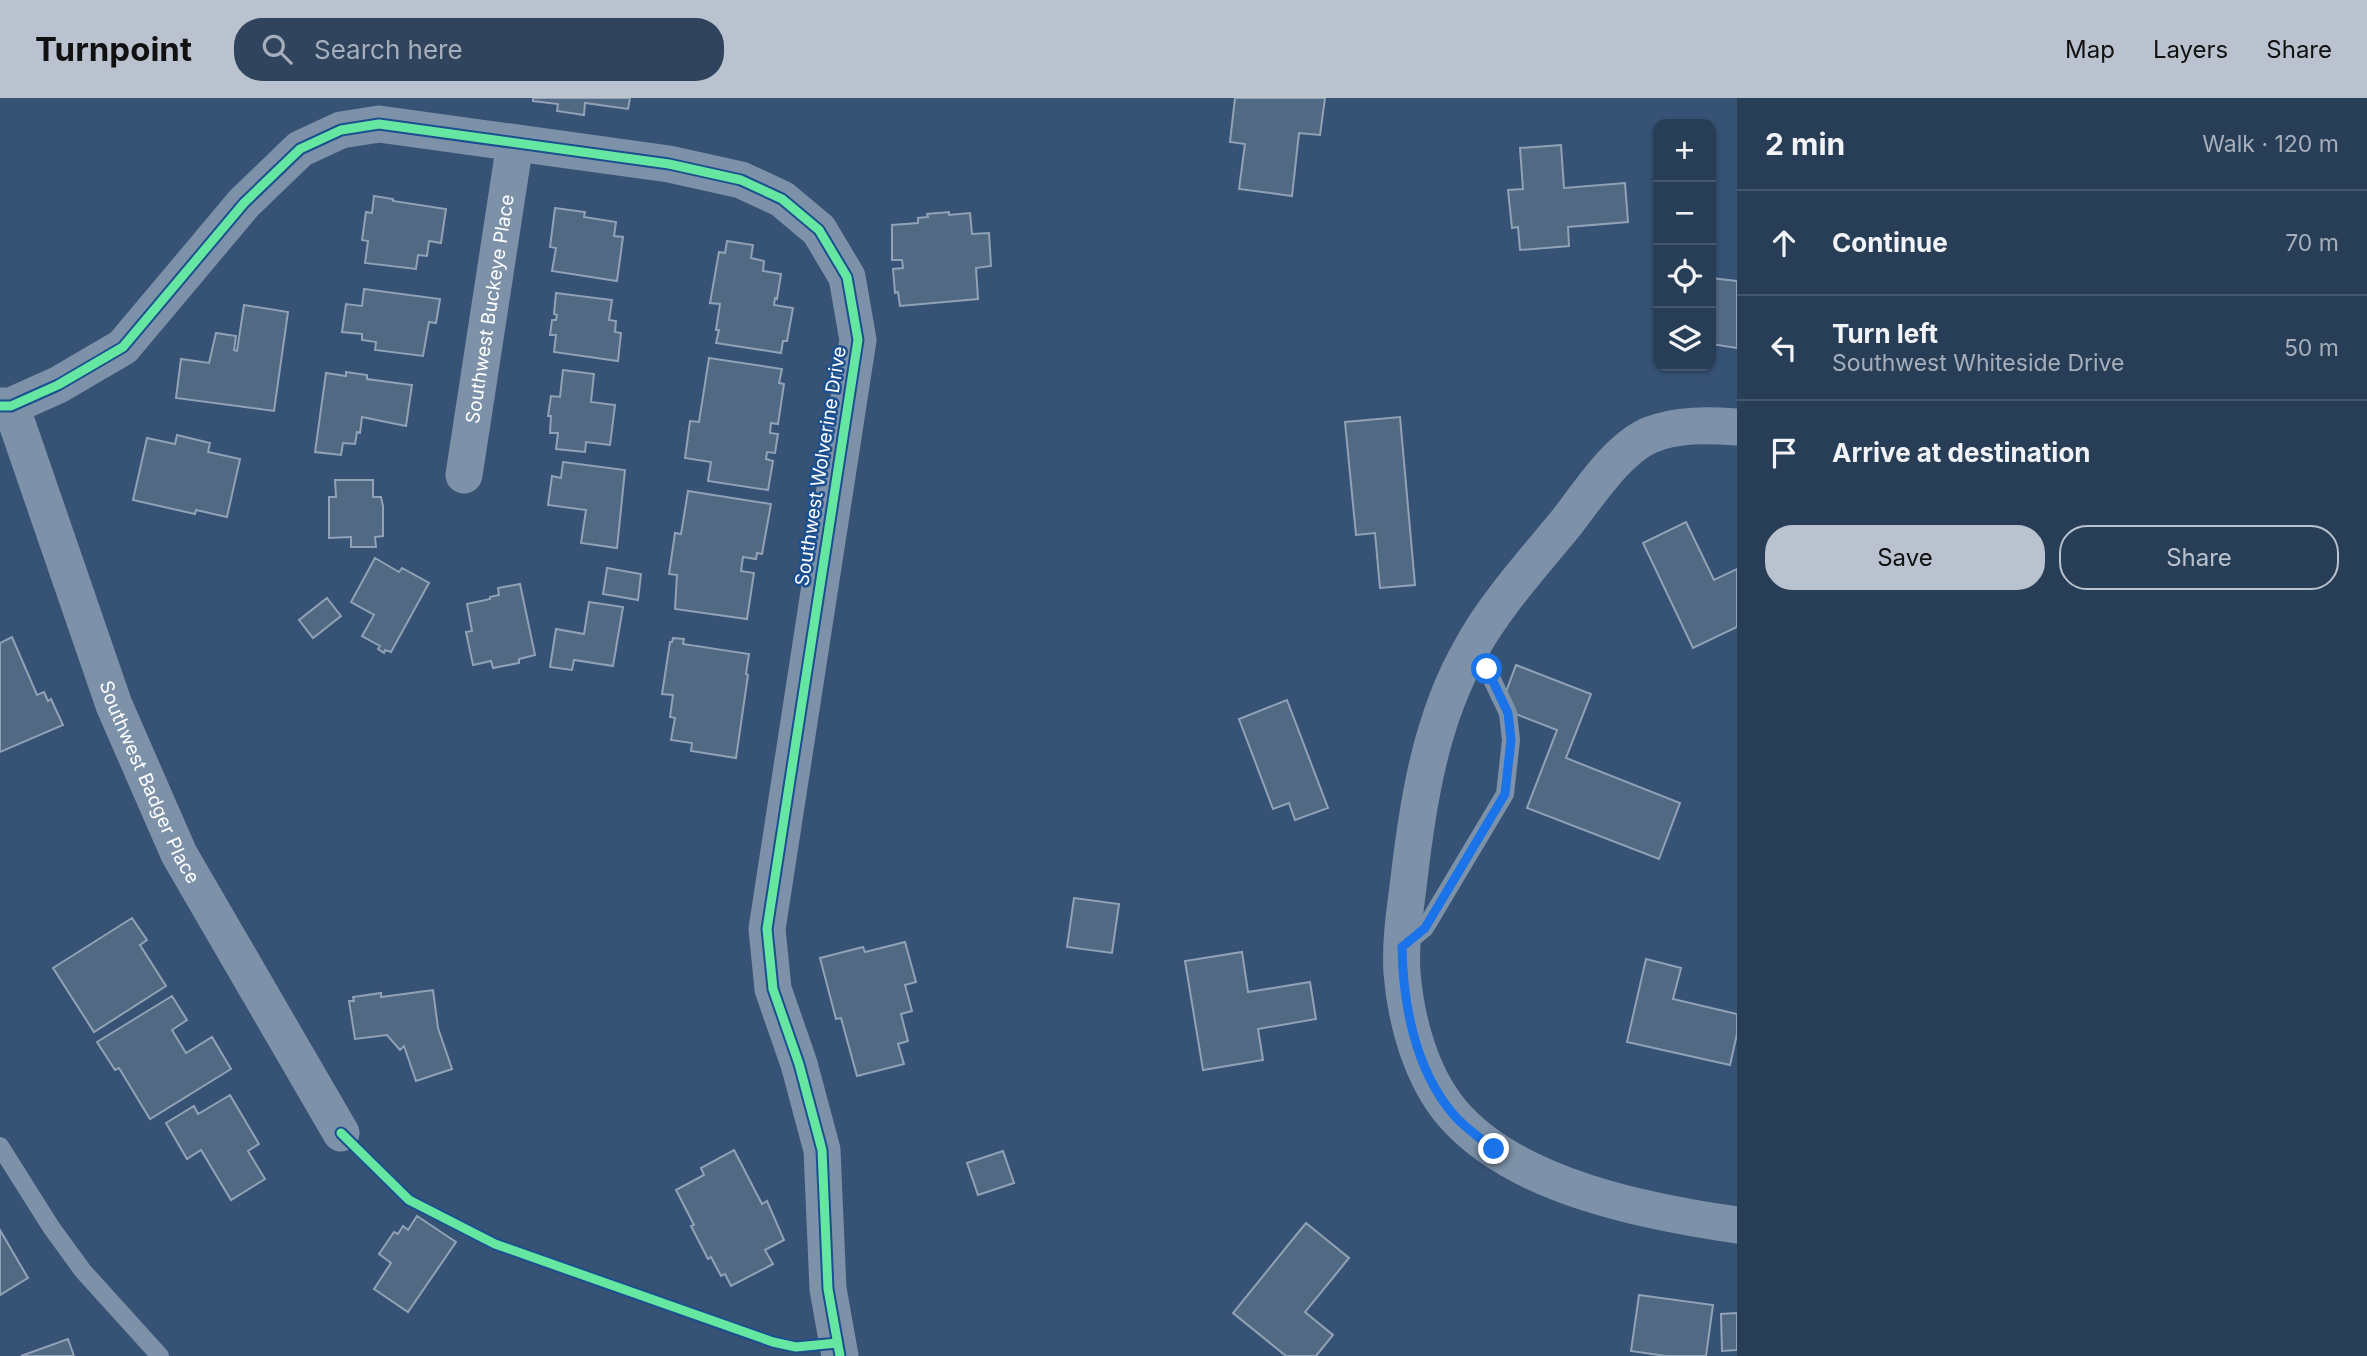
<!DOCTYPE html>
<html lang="en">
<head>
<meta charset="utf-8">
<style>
	body { margin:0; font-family:Inter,sans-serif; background:#30455d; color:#f1f3f6 }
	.controls { position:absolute; right:21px; top:21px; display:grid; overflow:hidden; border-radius:14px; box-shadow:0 2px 5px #0004 }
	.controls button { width:63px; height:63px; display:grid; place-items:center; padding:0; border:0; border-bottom:2px solid #44576d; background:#283e57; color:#f1f3f6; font:35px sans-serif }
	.stop { position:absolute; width:21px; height:21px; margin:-16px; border:5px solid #1a73e8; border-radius:50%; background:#fff }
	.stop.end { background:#1a73e8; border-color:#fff; box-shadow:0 2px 7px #0008 }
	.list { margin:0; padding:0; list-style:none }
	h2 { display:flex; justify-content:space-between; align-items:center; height:91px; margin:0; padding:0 28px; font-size:30px }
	h2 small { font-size:23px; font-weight:400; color:#a5aeba }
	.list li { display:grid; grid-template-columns:46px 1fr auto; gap:21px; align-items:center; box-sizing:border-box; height:105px; padding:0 28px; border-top:2px solid #44576d }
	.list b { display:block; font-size:26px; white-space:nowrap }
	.list p { margin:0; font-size:23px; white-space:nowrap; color:#a5aeba }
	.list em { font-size:23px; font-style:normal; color:#a5aeba }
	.actions { display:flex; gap:14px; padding:21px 28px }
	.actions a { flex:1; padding:16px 0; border:2px solid #b9c2ce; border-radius:28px; text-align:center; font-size:24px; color:#b9c2ce }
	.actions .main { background:#b9c2ce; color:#111 }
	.icon { flex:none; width:38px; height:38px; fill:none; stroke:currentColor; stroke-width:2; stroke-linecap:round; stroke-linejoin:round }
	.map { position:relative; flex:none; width:1737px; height:1258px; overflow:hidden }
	header { display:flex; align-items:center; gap:42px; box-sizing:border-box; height:98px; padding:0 35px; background:#b9c2ce; color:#111 }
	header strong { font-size:33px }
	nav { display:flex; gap:38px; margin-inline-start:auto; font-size:24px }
	.search { width:490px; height:63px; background:#30455d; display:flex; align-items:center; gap:18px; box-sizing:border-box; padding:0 24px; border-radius:28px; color:#a5aeba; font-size:26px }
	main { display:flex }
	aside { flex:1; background:#283e57 }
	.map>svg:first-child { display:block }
	.building { fill:#526984; stroke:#92a2b6; stroke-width:2 }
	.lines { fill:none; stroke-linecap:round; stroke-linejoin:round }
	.lane { stroke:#7d92a8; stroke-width:18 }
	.street { stroke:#7d92a8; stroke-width:37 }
	.cycleway-casing { stroke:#1b4f8f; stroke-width:13 }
	.cycleway { stroke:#66e7a1; stroke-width:9 }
	.route { stroke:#1a73e8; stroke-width:9 }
	.labels { text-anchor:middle; stroke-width:5; stroke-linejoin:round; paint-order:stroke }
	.street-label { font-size:19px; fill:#fff; stroke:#1b4f8f }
</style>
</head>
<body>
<header>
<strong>Turnpoint</strong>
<div class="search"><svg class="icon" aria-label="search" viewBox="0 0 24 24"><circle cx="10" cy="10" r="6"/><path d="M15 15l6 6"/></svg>Search here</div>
<nav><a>Map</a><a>Layers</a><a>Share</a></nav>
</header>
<main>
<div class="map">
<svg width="1737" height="1258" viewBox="0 0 1737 1258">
	<rect width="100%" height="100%" fill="#365274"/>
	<!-- building -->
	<path class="building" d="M533,0H630L628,11L585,5L584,17L557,13L558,6L533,3Z
		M1235,0H1325L1320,37L1299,35L1292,98L1239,91L1245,46L1230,44Z
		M1561,47L1564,90L1625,85L1628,124L1568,129L1569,148L1520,152L1518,129L1512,130L1508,92L1523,91L1520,50Z
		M374,98L393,101V103L446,111L441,145L429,143L427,158L418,157L416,171L365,165L368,143L362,142L366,114L372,115Z
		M555,110L585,114L584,119L616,124L614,138L623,139L617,183L552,173L556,150L550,149Z
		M949,114V117L970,115L972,136L989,135L991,168L976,170L978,201L900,208L898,194L895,195L893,171L903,170L902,162H892V127L918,125V120L928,119L927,116Z
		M727,143L753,147L751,160L764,163L763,173L781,176L777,201L775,200L774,207L793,210L787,243H783L781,255L716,245L719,232H716L720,206L710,205L719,154L725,155Z
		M1711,180L1737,183V250L1711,246Z
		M364,191L440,201L436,225L429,224L423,258L375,252L376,244L362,242V236L342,234L346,206L362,208Z
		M556,195L612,202L609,222L616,223L615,234L621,235L618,263L554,254L556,237H550L552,222H556L557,217L554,216Z
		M244,207L288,214L274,313L176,300L181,261L209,265L216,235L236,238L234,252L237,253Z
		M709,260L782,271L779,285L784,286L778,326L771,325L770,335L778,336L775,355L767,354L766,361L773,363L768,392L708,383L711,364L685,360L690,323L699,324Z
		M563,272L594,276L591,304L615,307L610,347L586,344L585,354L556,351L558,335H550L551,318H548L551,298L560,299Z
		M346,274L367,277V281L412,287L406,328L362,319L360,335L357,334L355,346L343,345L341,357L315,354L326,275L346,278Z
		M1400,319L1415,487L1380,490L1375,435L1356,437L1345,324Z
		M177,337L210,345L208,354L240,361L227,419L196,412L195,416L133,402L147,340L175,346Z
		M563,364L625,372L617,450L581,445L586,412L548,407L552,378L561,380Z
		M335,382H373V399H381L383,408V438L375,439L376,449H351V439L329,440V399H336Z
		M688,393L771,406L762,456L757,455L756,461L743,459L741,473L754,475L747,521L675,511L677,477L669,476L675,435L681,436Z
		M1686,424L1714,482L1737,471V529L1693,550L1643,445Z
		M375,460L399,474L402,470L429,485L391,554L385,552L384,555L378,551L380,548L362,538L374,517L351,504Z
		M607,470L641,476L638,502L603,496Z
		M520,486L535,557L519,561V565L493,570L491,563L473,567L466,534L472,533L467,506L490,501V499L499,497L498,490Z
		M327,500L341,518L313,540L299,522Z
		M589,504L623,509L613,568L574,562L572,572L550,569L556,531L584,536Z
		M12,539L37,597L44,594L48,603L51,601L63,627L0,654V545Z
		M673,540L684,541L683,546L749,556L746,576L748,577L736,660L691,653L692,645L671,642L675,620L670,619L673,597L662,596L670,544H672Z
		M1516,567L1591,596L1566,660L1680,705L1659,761L1527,710L1557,632L1500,610Z
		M1287,602L1328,710L1295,722L1289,705L1273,711L1239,621Z
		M1074,800L1119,806L1112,855L1067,849Z
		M132,820L147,842L140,847L166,888L94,934L53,870Z
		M905,844L916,884L905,887L912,913L901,916L908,943L898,946L904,966L857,978L841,920L836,921L820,860L863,849L865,854Z
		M1242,854L1248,894L1310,884L1316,921L1258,931L1263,962L1203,972L1185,863Z
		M1646,861L1681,870L1673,901L1737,916V936L1730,967L1627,944Z
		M433,892L438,930L452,971L416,983L404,948L400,952L387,937L355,941L349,903H354L353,899L381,895V899Z
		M172,898L187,922L172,932L186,955L212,939L231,971L150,1021L119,970L115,972L97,944Z
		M230,997L259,1046L248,1053L265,1081L231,1102L201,1052L187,1061L166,1025L194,1008L198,1016Z
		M734,1052L762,1106L767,1103L784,1142L765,1152L773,1166L731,1188L725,1176L721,1178L711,1159L708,1161L691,1128L694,1127L676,1092L704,1077L701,1070Z
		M1003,1053L1014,1085L978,1097L967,1065Z
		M417,1118L456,1144L408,1214L374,1191L391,1165L379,1156L394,1134L398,1136L403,1128L408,1132Z
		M1306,1125L1349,1160L1305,1214L1333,1237L1316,1258H1286L1233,1215Z
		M0,1132L28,1180L0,1197Z
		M1639,1197L1713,1207L1706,1258H1666L1631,1253Z
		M1737,1215V1252L1722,1253L1721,1216Z
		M68,1241L74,1258H21Z"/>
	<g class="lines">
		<!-- lane -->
		<path class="lane" d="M1404,847L1425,830L1505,696L1511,642L1508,615L1487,571L1471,550
			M0,1048L51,1129L83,1173L160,1258"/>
		<!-- street -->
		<g class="street">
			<path d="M0,308H11L58,287L123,249L244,105L300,51L341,32L379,26L669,66L741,82L782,101L819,132L847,179L858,242L767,831L773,891L799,966L822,1052L828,1191L840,1258"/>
			<path id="s1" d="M11,308L114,607L179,756L341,1035"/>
			<path d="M1737,329C1708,327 1677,326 1650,337C1617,351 1588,397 1566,425C1534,464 1495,507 1471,551C1431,621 1418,703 1409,781C1405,813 1400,843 1402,875C1406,923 1421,979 1453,1016C1516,1089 1647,1114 1737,1127"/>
			<path id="s2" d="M464,377L515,45"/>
		</g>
		<defs>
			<path id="cycleway" d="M0,308H11L58,287L123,249L244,105L300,51L341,32L379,26L669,66L741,82L782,101L819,132L847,179L858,242L767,831L773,891L799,966L822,1052L828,1191L840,1258
				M341,1035L409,1102L495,1146L773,1244L796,1249L837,1245"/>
		</defs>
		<!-- cycleway casing -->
		<use href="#cycleway" class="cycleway-casing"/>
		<!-- cycleway -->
		<use href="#cycleway" class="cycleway"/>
	</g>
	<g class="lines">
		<!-- route -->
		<path class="route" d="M1487,571L1508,615L1511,642L1505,696L1425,830L1402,849C1403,906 1415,971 1453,1016C1465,1030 1480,1040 1494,1051"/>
	</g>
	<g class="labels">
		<!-- street labels -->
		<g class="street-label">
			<text dy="7" stroke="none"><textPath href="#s2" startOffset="168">Southwest Buckeye Place</textPath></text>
			<text transform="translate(820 368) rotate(-81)" y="7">Southwest Wolverine Drive</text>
			<text dy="7" stroke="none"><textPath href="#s1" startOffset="401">Southwest Badger Place</textPath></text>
		</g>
	</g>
</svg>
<div class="controls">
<button>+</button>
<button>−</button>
<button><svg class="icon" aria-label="locate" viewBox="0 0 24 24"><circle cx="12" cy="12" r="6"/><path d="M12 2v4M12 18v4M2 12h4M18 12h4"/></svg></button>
<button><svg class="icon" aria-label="layers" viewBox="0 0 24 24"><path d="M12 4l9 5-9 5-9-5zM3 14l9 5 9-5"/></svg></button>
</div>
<div class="stop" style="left:1487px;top:571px"></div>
<div class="stop end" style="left:1494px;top:1051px"></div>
</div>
<aside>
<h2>2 min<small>Walk · 120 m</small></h2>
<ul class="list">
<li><svg class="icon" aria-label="ahead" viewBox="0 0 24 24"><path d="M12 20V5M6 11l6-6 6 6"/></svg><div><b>Continue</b></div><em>70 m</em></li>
<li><svg class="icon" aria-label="left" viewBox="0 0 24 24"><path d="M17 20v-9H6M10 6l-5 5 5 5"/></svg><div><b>Turn left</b><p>Southwest Whiteside Drive</p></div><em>50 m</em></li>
<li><svg class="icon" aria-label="arrive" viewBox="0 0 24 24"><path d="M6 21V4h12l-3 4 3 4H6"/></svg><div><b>Arrive at destination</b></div></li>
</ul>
<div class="actions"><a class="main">Save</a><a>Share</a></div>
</aside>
</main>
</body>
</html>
